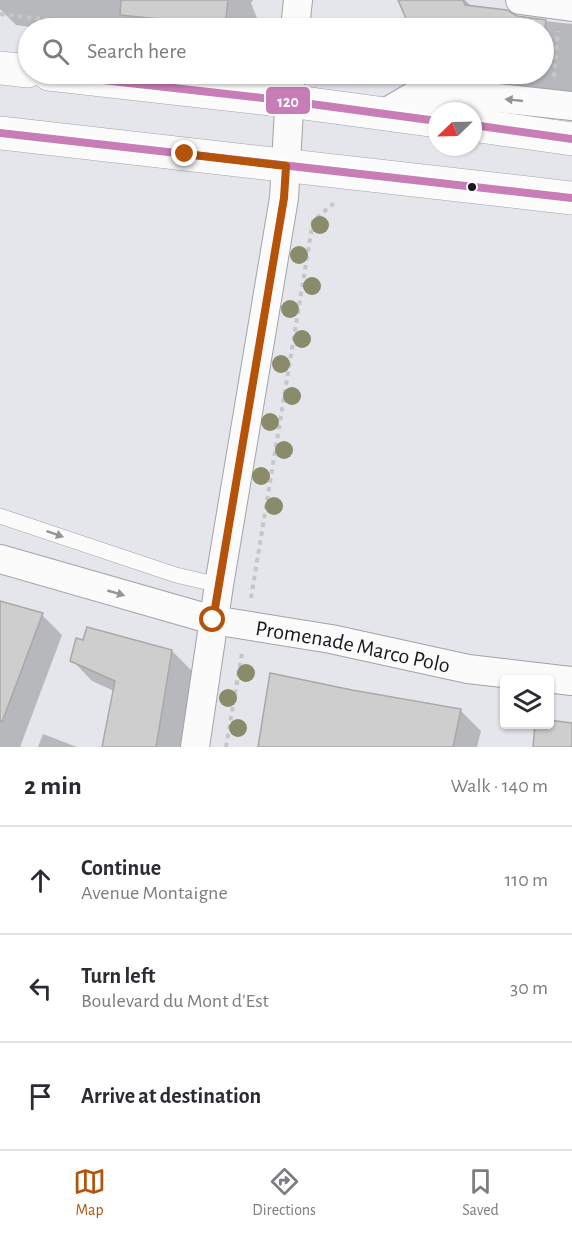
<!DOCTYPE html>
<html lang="en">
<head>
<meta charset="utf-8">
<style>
	body { margin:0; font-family:"Alegreya Sans",sans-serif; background:#f7f7f7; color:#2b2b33 }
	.controls { position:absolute; right:18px; bottom:18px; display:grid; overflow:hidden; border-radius:6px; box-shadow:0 2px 4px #0004 }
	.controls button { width:54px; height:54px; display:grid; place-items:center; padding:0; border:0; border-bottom:2px solid #e1e1e2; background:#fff; color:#2b2b33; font:30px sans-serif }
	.compass { position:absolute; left:428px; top:102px; width:54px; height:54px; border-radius:50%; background:#fff; box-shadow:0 2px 4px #0004; rotate:247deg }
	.stop { position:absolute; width:18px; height:18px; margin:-14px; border:4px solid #b45309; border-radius:50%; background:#fff }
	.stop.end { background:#b45309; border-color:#fff; box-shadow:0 2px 6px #0008 }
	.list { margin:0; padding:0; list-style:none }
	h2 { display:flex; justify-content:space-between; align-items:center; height:78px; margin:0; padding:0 24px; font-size:26px }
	h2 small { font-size:20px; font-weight:400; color:#7c7c81 }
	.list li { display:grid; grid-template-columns:39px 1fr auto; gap:18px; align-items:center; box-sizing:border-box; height:108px; padding:0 24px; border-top:2px solid #e1e1e2 }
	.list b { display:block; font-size:22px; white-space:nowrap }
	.list p { margin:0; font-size:20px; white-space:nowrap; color:#7c7c81 }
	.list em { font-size:20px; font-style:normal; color:#7c7c81 }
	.icon { flex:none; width:33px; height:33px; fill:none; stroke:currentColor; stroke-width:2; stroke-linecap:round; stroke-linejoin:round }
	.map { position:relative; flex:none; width:572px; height:747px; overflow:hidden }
	.search { position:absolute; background:#fff; box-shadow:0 2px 4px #0004; left:18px; right:18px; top:18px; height:66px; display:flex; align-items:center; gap:15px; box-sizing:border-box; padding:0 21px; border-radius:33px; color:#7c7c81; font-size:22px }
	.sheet { height:402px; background:#fff }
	nav { display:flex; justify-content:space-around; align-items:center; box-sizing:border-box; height:84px; border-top:2px solid #e1e1e2; background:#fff; font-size:16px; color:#7c7c81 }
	nav a { display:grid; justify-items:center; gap:3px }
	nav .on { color:#b45309 }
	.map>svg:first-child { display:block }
	.shadow { fill:#0003 }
	.building { fill:#cfcecf; stroke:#a9a8a9; stroke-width:1.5 }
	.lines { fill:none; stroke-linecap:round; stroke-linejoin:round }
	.lane-casing { stroke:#a2a3a8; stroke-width:16 }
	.street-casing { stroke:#a2a3a8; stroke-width:30 }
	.secondary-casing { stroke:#a2a3a8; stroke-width:34 }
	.path { stroke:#c5c6c7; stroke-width:4; stroke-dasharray:4.5 4.5; stroke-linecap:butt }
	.lane { stroke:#fbfbfc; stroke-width:15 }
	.street { stroke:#fbfbfc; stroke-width:28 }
	.secondary { stroke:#fbfbfc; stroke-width:33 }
	.bus-1-casing { stroke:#fff; stroke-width:12 }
	.bus-1 { stroke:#c97db6; stroke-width:8 }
	.tree { fill:#898b6a }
	.oneway { fill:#959598 }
	.route { stroke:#b45309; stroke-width:8 }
	.bus-dot { fill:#18191d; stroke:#fff; stroke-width:2 }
	.labels { text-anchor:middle; stroke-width:4.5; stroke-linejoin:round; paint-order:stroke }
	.street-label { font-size:22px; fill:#18191d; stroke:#fff }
	.line-badge { stroke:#fff; stroke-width:2 }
	.badge-label { font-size:16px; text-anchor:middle; font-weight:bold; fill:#fff }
</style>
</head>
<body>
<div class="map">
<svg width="572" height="747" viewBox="0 0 572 747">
	<rect width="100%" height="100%" fill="#e4e6ec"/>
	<!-- shadow -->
	<path class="shadow" d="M0,0H253L251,3L261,28H37L16,25L0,9Z
		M399,0H465L472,7L517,18L572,24V96L446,83L437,74H544V28H412Z
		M0,601L42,615L62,635L20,747H0Z
		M172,651L192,671L180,747H104L114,691L92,681L72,660Z
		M352,691L460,710L481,731L477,747H260Z
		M43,734L77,747H38Z"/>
	<!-- building -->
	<path class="building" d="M121,0H228L225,26L120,15Z
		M398,0H463L465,5L507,10L517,16L546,20L545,28H410Z
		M0,601L43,613L2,722L0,721Z
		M87,627L172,650L156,747H102L115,681L70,661L76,638L83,640Z
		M270,673L352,690L461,709L453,747H258Z
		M549,720L572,723V747H533L535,724H549Z"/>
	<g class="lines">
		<defs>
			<path id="lane" d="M0,516L176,575L219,585"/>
			<g id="street">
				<path d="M520,0L572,7"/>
				<path d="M295,28L298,0"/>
				<path d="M383,114L424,90L572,106"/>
				<path id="s1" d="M0,559L213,620L331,639L468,669L572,681"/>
				<path d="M195,747L219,585L284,198L291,74"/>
			</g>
			<path id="secondary" d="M0,68L28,71
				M49,74L289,101L437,121
				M473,125L572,139
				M0,133L572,198"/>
		</defs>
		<!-- lane casing -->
		<use href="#lane" class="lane-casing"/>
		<!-- street casing -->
		<use href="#street" class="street-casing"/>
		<!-- secondary casing -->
		<use href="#secondary" class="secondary-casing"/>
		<!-- path -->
		<path class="path" d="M0,14L118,28
			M554,77L558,31
			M251,598L313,221L334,203V200
			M226,747L242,653"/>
		<!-- lane -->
		<use href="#lane" class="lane"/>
		<!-- street -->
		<use href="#street" class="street"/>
		<!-- secondary -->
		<use href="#secondary" class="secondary"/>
		<defs>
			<path id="bus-1" d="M49,74L289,101L437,121
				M473,125L572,139
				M0,133L572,198"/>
		</defs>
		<!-- bus-1 casing -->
		<use href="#bus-1" class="bus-1-casing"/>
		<!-- bus-1 -->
		<use href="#bus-1" class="bus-1"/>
	</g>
	<!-- trees -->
	<g class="tree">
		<circle cx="320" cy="225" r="9"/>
		<circle cx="299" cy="255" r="9"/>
		<circle cx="312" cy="286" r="9"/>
		<circle cx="290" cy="309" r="9"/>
		<circle cx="302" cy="339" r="9"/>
		<circle cx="281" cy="364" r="9"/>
		<circle cx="292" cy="396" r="9"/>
		<circle cx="270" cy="422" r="9"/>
		<circle cx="284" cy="450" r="9"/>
		<circle cx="261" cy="476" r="9"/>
		<circle cx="274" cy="506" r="9"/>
		<circle cx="246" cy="673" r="9"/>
		<circle cx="228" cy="698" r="9"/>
		<circle cx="238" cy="728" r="9"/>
	</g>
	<!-- one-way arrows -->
	<defs><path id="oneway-solid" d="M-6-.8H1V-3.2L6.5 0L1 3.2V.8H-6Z" transform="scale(1.5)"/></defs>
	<g class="oneway">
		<use href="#oneway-solid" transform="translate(514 100) rotate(-174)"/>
		<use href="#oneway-solid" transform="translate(55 534) rotate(19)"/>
		<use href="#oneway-solid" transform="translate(116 593) rotate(16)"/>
	</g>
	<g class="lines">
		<!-- route -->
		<path class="route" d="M185,154L286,166L284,198L213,620"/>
	</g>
	<!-- markers -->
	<circle class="bus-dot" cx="472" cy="187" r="5"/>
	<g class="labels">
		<!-- street labels -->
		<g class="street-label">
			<text dy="8" stroke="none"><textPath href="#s1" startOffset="364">Promenade Marco Polo</textPath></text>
		</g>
	</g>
	<rect class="line-badge" x="265" y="86" width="46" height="29" rx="6" fill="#c97db6"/>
	<g class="badge-label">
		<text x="288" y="107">120</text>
	</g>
</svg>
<div class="controls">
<button><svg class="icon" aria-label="layers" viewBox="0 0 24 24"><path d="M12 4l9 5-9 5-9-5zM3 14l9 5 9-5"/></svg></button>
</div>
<svg class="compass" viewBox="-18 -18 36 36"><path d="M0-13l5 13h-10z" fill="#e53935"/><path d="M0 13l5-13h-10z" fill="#7c7c81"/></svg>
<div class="stop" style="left:213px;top:620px"></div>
<div class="stop end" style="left:185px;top:154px"></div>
<div class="search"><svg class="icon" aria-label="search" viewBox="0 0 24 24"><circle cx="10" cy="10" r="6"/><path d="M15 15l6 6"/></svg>Search here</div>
</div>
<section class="sheet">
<h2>2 min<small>Walk · 140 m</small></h2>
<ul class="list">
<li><svg class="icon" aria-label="ahead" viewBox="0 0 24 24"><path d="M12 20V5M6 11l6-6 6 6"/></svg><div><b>Continue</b><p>Avenue Montaigne</p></div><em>110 m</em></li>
<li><svg class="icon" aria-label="left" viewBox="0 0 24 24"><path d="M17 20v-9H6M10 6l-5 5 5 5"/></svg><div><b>Turn left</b><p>Boulevard du Mont d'Est</p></div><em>30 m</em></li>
<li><svg class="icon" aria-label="arrive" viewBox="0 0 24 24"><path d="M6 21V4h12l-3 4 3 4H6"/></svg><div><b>Arrive at destination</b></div></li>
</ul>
</section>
<nav>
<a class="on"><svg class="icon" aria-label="map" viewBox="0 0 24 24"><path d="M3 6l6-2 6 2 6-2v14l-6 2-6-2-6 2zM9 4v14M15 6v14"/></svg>Map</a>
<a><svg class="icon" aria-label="directions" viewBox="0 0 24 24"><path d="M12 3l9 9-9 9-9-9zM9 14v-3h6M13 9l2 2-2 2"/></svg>Directions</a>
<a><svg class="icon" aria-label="saved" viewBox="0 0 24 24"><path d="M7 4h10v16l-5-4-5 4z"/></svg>Saved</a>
</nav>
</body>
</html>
